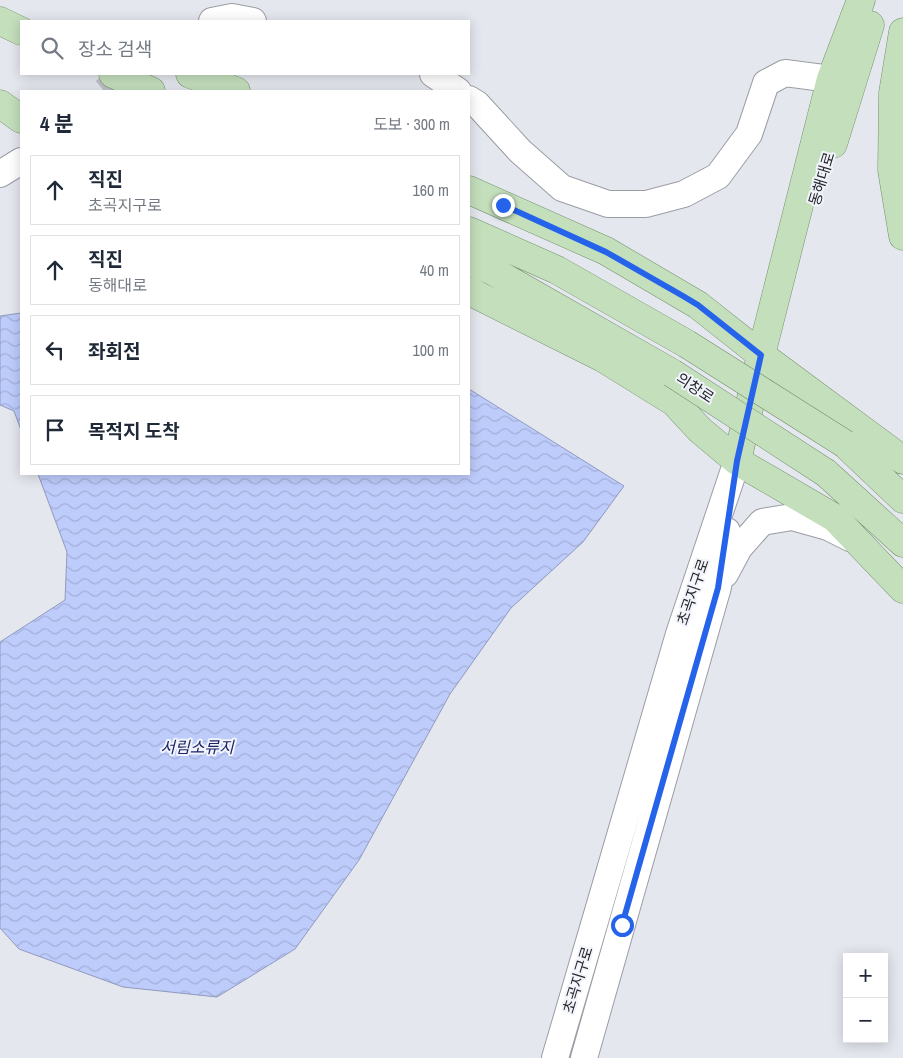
<!DOCTYPE html>
<html lang="ko">
<head>
<meta charset="utf-8">
<style>
	body { margin:0; font-family:"Archivo Narrow","Noto Sans KR",sans-serif; background:#f2f2f3; color:#1f2937 }
	.controls { position:absolute; right:15px; bottom:15px; display:grid; overflow:hidden; border-radius:0px; box-shadow:0 2px 12px #0003 }
	.controls button { width:45px; height:45px; display:grid; place-items:center; padding:0; border:0; border-bottom:1px solid #e0e1e3; background:#fff; color:#1f2937; font:25px sans-serif }
	.stop { position:absolute; width:15px; height:15px; margin:-11px; border:4px solid #2563eb; border-radius:50%; background:#fff }
	.stop.end { background:#2563eb; border-color:#fff; box-shadow:0 1px 5px #0008 }
	.list { margin:0; padding:0; list-style:none }
	h2 { display:flex; justify-content:space-between; align-items:center; height:65px; margin:0; padding:0 20px; font-size:21px }
	h2 small { font-size:16px; font-weight:400; color:#747a83 }
	.list li { display:grid; grid-template-columns:32px 1fr auto; gap:15px; align-items:center; box-sizing:border-box; height:70px; margin:0 10px 10px; padding:0 10px; border:1px solid #e0e1e3; border-radius:0px }
	.list b { display:block; font-size:19px; white-space:nowrap }
	.list p { margin:0; font-size:16px; white-space:nowrap; color:#747a83 }
	.list em { font-size:16px; font-style:normal; color:#747a83 }
	.icon { flex:none; width:28px; height:28px; fill:none; stroke:currentColor; stroke-width:2; stroke-linecap:round; stroke-linejoin:round }
	.map { position:relative; flex:none; width:903px; height:1058px; overflow:hidden }
	.search { position:absolute; background:#fff; box-shadow:0 2px 12px #0003; left:20px; top:20px; width:450px; height:55px; display:flex; align-items:center; gap:12px; box-sizing:border-box; padding:0 18px; border-radius:0px; color:#747a83; font-size:19px }
	.panel { position:absolute; background:#fff; box-shadow:0 2px 12px #0003; left:20px; top:90px; width:450px; height:385px; border-radius:0px }
	.map>svg:first-child { display:block }
	.water { fill:url(#water-waves); stroke:#909abd }
	.lines { fill:none; stroke-linecap:round; stroke-linejoin:round }
	.minor-tunnel { stroke:#bfc1c8; stroke-width:26; stroke-dasharray:26 13; stroke-linecap:butt }
	.minor-casing { stroke:#9b9da5; stroke-width:28 }
	.major-casing { stroke:#73916c; stroke-width:29 }
	.minor { stroke:#fff; stroke-width:26 }
	.major { stroke:#c4dfbc; stroke-width:28 }
	.major-bridge-casing { stroke:#73916c; stroke-width:29; stroke-linecap:butt }
	.major-bridge { stroke:#c4dfbc; stroke-width:28 }
	.route { stroke:#2563eb; stroke-width:6 }
	.labels { text-anchor:middle; stroke-width:4; stroke-linejoin:round; paint-order:stroke }
	.street-label { font-size:15px; fill:#26272a; stroke:#f2f4fc }
	.water-label { font-size:16px; font-style:italic; fill:#1c2467; stroke:#f2f4fc }
</style>
</head>
<body>
<div class="map">
<svg width="903" height="1058" viewBox="0 0 903 1058">
	<defs>
		<pattern id="water-waves" width="16" height="10" patternUnits="userSpaceOnUse" patternTransform="scale(1.25)"><rect width="16" height="10" fill="#beccfc"/><path d="M0 5q4-4 8 0t8 0" fill="none" stroke="#a3afd8"/></pattern>
	</defs>
	<rect width="100%" height="100%" fill="#e5e7ef"/>
	<!-- water -->
	<path class="water" d="M21,313V430L14,411L0,405V316Z
		M469,389L624,486L583,542L511,608L450,694L359,860L295,949L217,997L123,987L19,949L0,928V642L65,600L67,552L38,474H469Z"/>
	<g class="lines">
		<!-- minor-tunnel -->
		<path class="minor-tunnel" d="M104,91L125,74"/>
		<defs>
			<path id="minor" d="M212,21L232,17L253,21
				M433,74L458,91
				M469,99L477,104L520,151L562,188L608,204H646L684,194L718,176L749,134L766,83L785,73L831,79
				M0,174L21,161
				M725,574L739,548L762,522L792,517L828,527L850,538
				M555,1058L679,634L737,461
				M584,1058L718,587L727,531"/>
			<path id="major" d="M0,21L21,31
				M903,32L893,93L892,170L903,236
				M113,74L151,91
				M190,74L236,91
				M0,104L21,119
				M833,144L870,25
				M469,190L606,251L698,305L761,355L903,460
				M469,231L557,270L687,344
				M469,261L493,271L672,373
				M469,291L603,358L674,402L700,430L737,461L835,518L903,589
				M845,444L903,499
				M737,461L761,355L831,79L861,0
				M826,473L903,543"/>
		</defs>
		<!-- minor casing -->
		<use href="#minor" class="minor-casing"/>
		<!-- major casing -->
		<use href="#major" class="major-casing"/>
		<!-- minor -->
		<use href="#minor" class="minor"/>
		<!-- major -->
		<use href="#major" class="major"/>
		<defs>
			<path id="major-bridge" d="M687,344L845,444
				M672,373L826,473"/>
		</defs>
		<!-- major-bridge casing -->
		<use href="#major-bridge" class="major-bridge-casing"/>
		<!-- major-bridge -->
		<use href="#major-bridge" class="major-bridge"/>
	</g>
	<g class="lines">
		<!-- route -->
		<path class="route" d="M503,205L606,252L683,296L698,305L761,355L737,461L718,588L622,925"/>
	</g>
	<g class="labels">
		<!-- street labels -->
		<g class="street-label">
			<text transform="translate(822 179) rotate(-73)" y="5">동해대로</text>
			<text transform="translate(695 388) rotate(33)" y="5">의창로</text>
			<text transform="translate(693 592) rotate(-71)" y="5">초곡지구로</text>
			<text transform="translate(578 980) rotate(-73)" y="5">초곡지구로</text>
		</g>
		<!-- water labels -->
		<g class="water-label">
			<text x="197" y="753">서림소류지</text>
		</g>
	</g>
</svg>
<div class="controls">
<button>+</button>
<button>−</button>
</div>
<div class="stop" style="left:622px;top:925px"></div>
<div class="stop end" style="left:503px;top:205px"></div>
<div class="search"><svg class="icon" aria-label="search" viewBox="0 0 24 24"><circle cx="10" cy="10" r="6"/><path d="M15 15l6 6"/></svg>장소 검색</div>
<section class="panel">
<h2>4 분<small>도보 · 300 m</small></h2>
<ul class="list">
<li><svg class="icon" aria-label="ahead" viewBox="0 0 24 24"><path d="M12 20V5M6 11l6-6 6 6"/></svg><div><b>직진</b><p>초곡지구로</p></div><em>160 m</em></li>
<li><svg class="icon" aria-label="ahead" viewBox="0 0 24 24"><path d="M12 20V5M6 11l6-6 6 6"/></svg><div><b>직진</b><p>동해대로</p></div><em>40 m</em></li>
<li><svg class="icon" aria-label="left" viewBox="0 0 24 24"><path d="M17 20v-9H6M10 6l-5 5 5 5"/></svg><div><b>좌회전</b></div><em>100 m</em></li>
<li><svg class="icon" aria-label="arrive" viewBox="0 0 24 24"><path d="M6 21V4h12l-3 4 3 4H6"/></svg><div><b>목적지 도착</b></div></li>
</ul>
</section>
</div>
</body>
</html>
